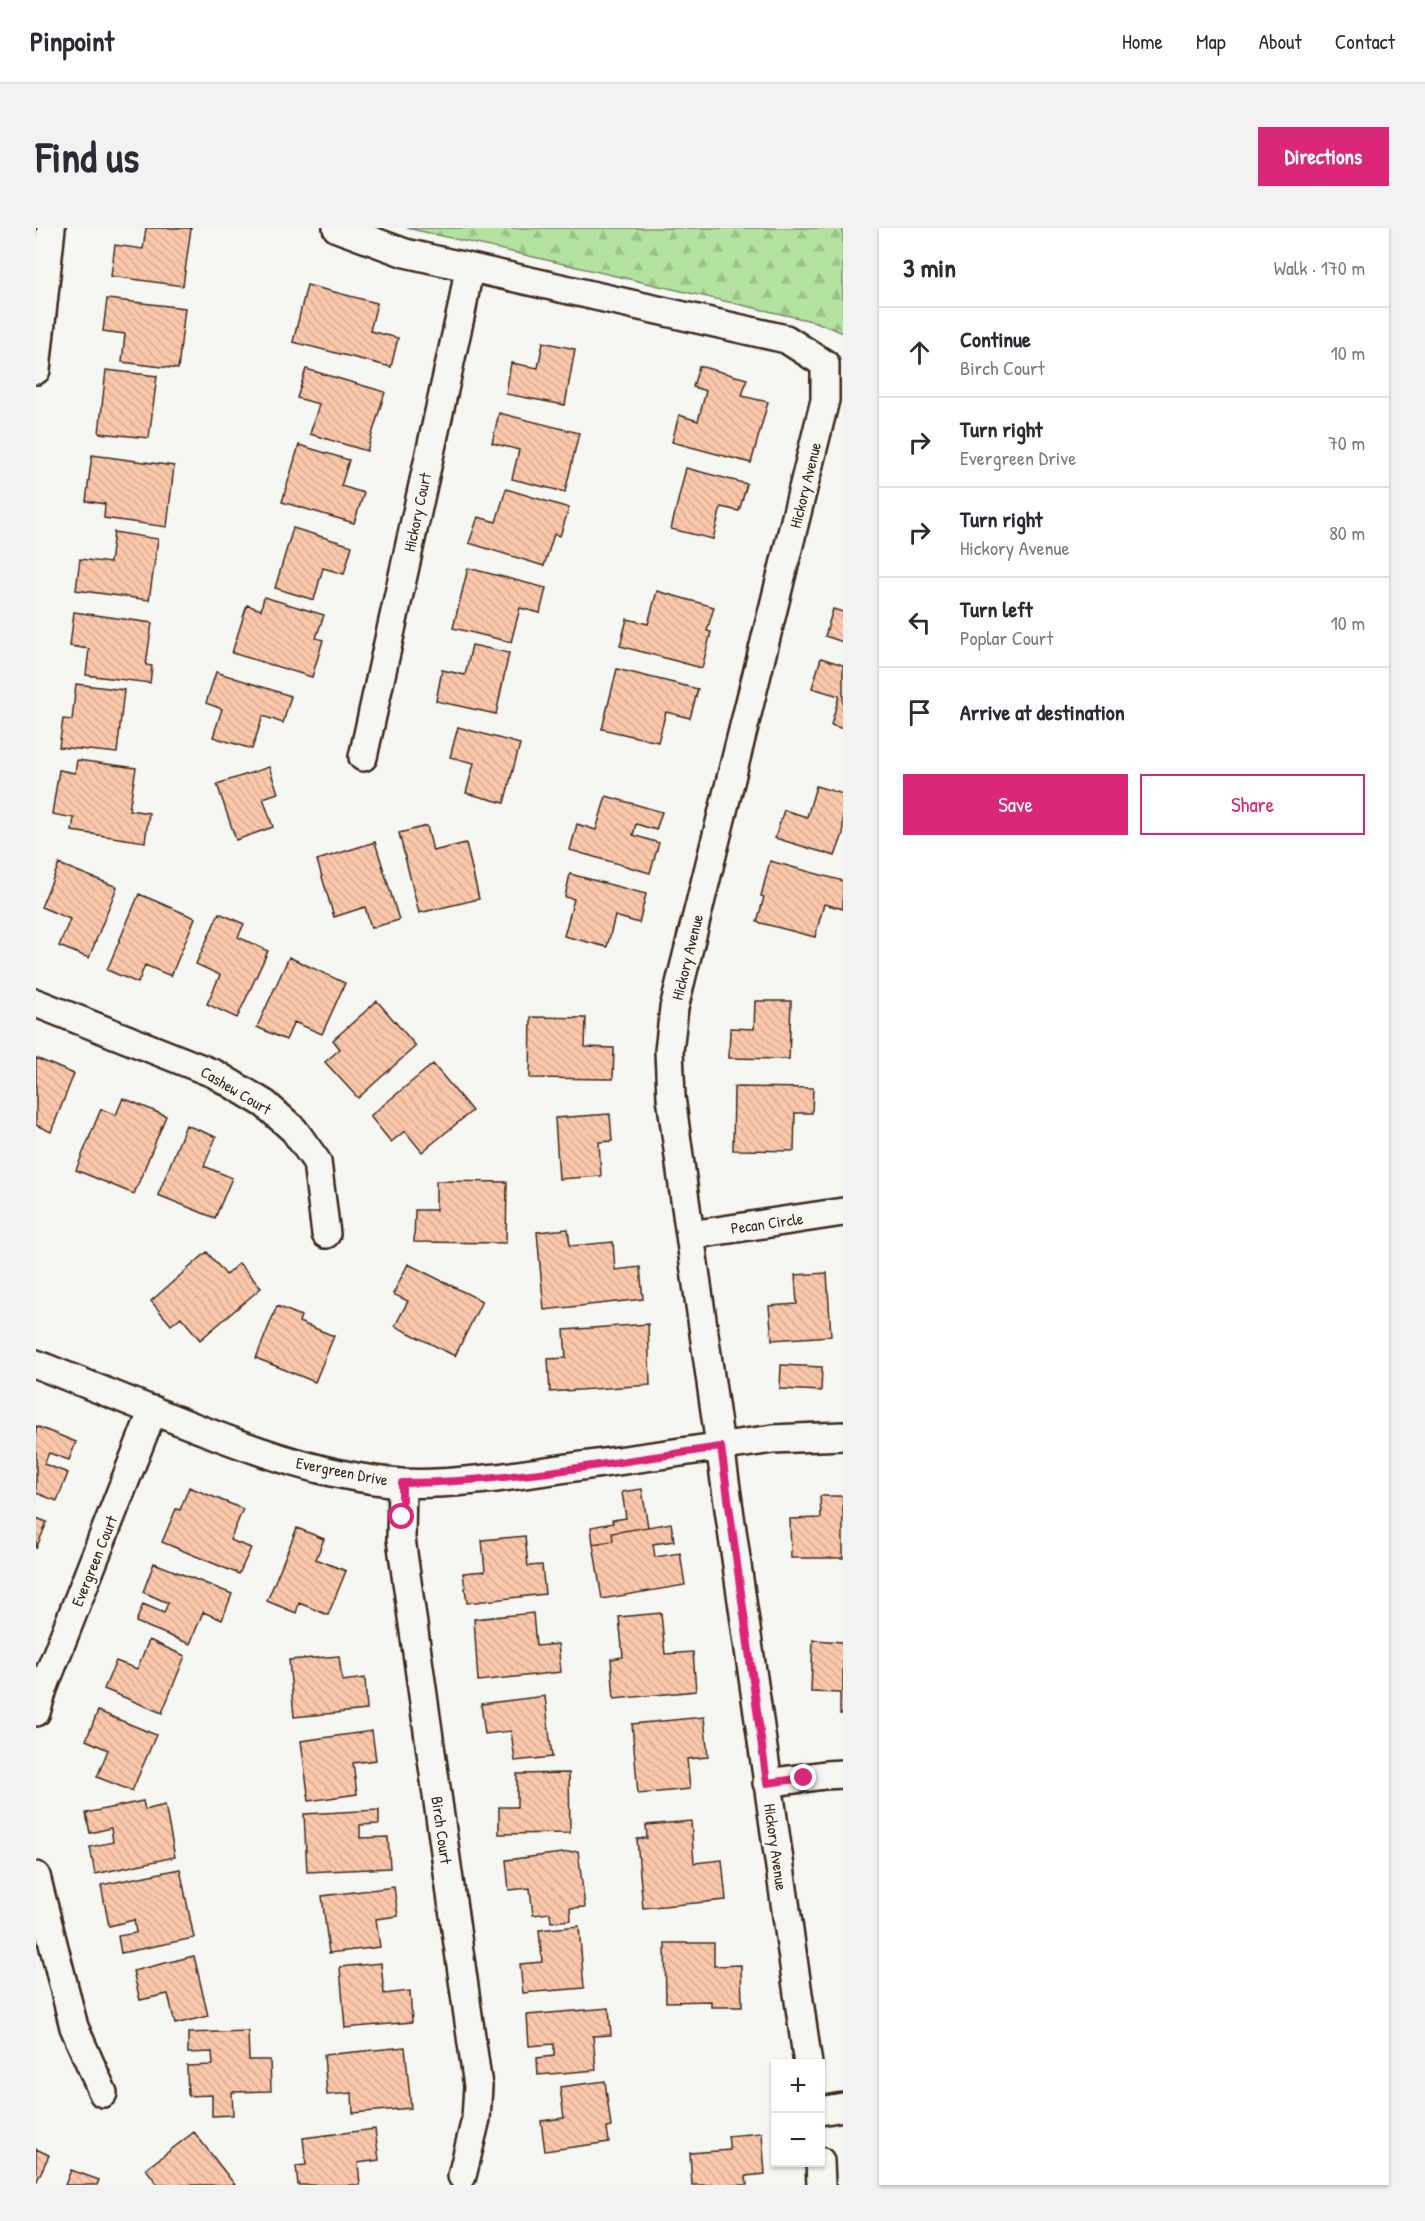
<!DOCTYPE html>
<html lang="en">
<head>
<meta charset="utf-8">
<style>
	body { margin:0; font-family:"Patrick Hand",sans-serif; background:#f2f2f3; color:#2b2b33 }
	.controls { position:absolute; right:18px; bottom:18px; display:grid; overflow:hidden; border-radius:0px; box-shadow:0 2px 4px #0004 }
	.controls button { width:54px; height:54px; display:grid; place-items:center; padding:0; border:0; border-bottom:2px solid #e1e1e2; background:#fff; color:#2b2b33; font:30px sans-serif }
	.stop { position:absolute; width:18px; height:18px; margin:-14px; border:4px solid #db2777; border-radius:50%; background:#fff }
	.stop.end { background:#db2777; border-color:#fff; box-shadow:0 2px 6px #0008 }
	.list { margin:0; padding:0; list-style:none }
	h2 { display:flex; justify-content:space-between; align-items:center; height:78px; margin:0; padding:0 24px; font-size:26px }
	h2 small { font-size:20px; font-weight:400; color:#7c7c81 }
	.list li { display:grid; grid-template-columns:39px 1fr auto; gap:18px; align-items:center; box-sizing:border-box; height:90px; padding:0 24px; border-top:2px solid #e1e1e2 }
	.list b { display:block; font-size:22px; white-space:nowrap }
	.list p { margin:0; font-size:20px; white-space:nowrap; color:#7c7c81 }
	.list em { font-size:20px; font-style:normal; color:#7c7c81 }
	.actions { display:flex; gap:12px; padding:18px 24px }
	.actions a { flex:1; padding:14px 0; border:2px solid #db2777; border-radius:0px; text-align:center; font-size:21px; color:#db2777 }
	.actions .main { background:#db2777; color:#fff }
	.icon { flex:none; width:33px; height:33px; fill:none; stroke:currentColor; stroke-width:2; stroke-linecap:round; stroke-linejoin:round }
	.map { position:relative; flex:none; width:807px; height:1957px; overflow:hidden; border-radius:0px }
	header { display:flex; align-items:center; gap:36px; box-sizing:border-box; height:84px; padding:0 30px; background:#fff; border-bottom:2px solid #e1e1e2 }
	header strong { font-size:28px }
	nav { display:flex; gap:33px; margin-inline-start:auto; font-size:21px }
	.intro { display:flex; align-items:center; justify-content:space-between; box-sizing:border-box; height:144px; padding:0 36px }
	h1 { margin:0; font-size:42px }
	.button { padding:15px 27px; border-radius:0px; background:#db2777; color:#fff; font-size:21px; font-weight:700 }
	main { display:flex; gap:36px; padding:0 36px }
	aside { flex:1; background:#fff; border-radius:0px; box-shadow:0 2px 4px #0004 }
	.map>svg:first-child { display:block }
	.forest { fill:url(#forest-firs); stroke:#788660; stroke-width:1.5 }
	.building { fill:url(#building-back-hatch); stroke:#3b2a1e; stroke-width:1.5 }
	.lines { fill:none; stroke-linecap:round; stroke-linejoin:round }
	.street-casing { stroke:#3b2a1e; stroke-width:32 }
	.street { stroke:#f6f6f2; stroke-width:27 }
	.route { stroke:#db2777; stroke-width:8 }
	.labels { text-anchor:middle; stroke-width:4.5; stroke-linejoin:round; paint-order:stroke }
	.street-label { font-size:16px; fill:#3b2a1e; stroke:#f6f6f2 }
</style>
</head>
<body>
<header>
<strong>Pinpoint</strong>
<nav><a>Home</a><a>Map</a><a>About</a><a>Contact</a></nav>
</header>
<div class="intro"><h1>Find us</h1><a class="button">Directions</a></div>
<main>
<div class="map">
<svg width="807" height="1957" viewBox="0 0 807 1957">
	<defs>
		<pattern id="forest-firs" width="22" height="20" patternUnits="userSpaceOnUse" patternTransform="scale(1.5)"><rect width="22" height="20" fill="#b4e2a1"/><path d="M5 1l3.5 6h-7zM16 11l3.5 6h-7z" fill="#9cc28a"/></pattern>
		<pattern id="building-back-hatch" width="6" height="6" patternUnits="userSpaceOnUse" patternTransform="scale(1.5)"><rect width="6" height="6" fill="#fbc8ac"/><path d="M-1 5l2 2M0 0l6 6M5-1l2 2" fill="none" stroke="#d8ac94"/></pattern>
	</defs>
	<rect width="100%" height="100%" fill="#f6f6f2"/>
	<filter id="ink" filterUnits="userSpaceOnUse"><feTurbulence type="fractalNoise" baseFrequency=".0167" numOctaves="2"/><feDisplacementMap in="SourceGraphic" scale="12" xChannelSelector="R" yChannelSelector="G"/><feConvolveMatrix kernelMatrix="1 2 1 2 8 2 1 2 1" color-interpolation-filters="sRGB"/></filter>
	<g filter="url(#ink)">
		<!-- forest -->
		<path class="forest" d="M371,0H807V105L780,94Z"/>
		<!-- building -->
		<path class="building" d="M110,0H155L147,58L75,48L79,17L107,21Z
			M271,57L341,75L334,103L362,110L355,139L257,114Z
			M71,71L149,80L142,141L86,134L89,106L67,103Z
			M507,114L539,121L529,177L470,166L475,135L502,140Z
			M663,138L711,151L706,168L732,174L715,235L636,214L643,187L662,193L670,163L657,159Z
			M270,141L349,164L331,223L274,206L283,176L261,170Z
			M70,142L121,148L113,210L63,205Z
			M463,185L543,205L529,264L476,251L483,222L456,215Z
			M263,217L313,232L305,258L328,265L318,295L246,274Z
			M56,227L138,238L131,299L68,290L69,276L50,273Z
			M650,240L711,256L703,283L685,279L677,311L635,301Z
			M470,261L533,280L524,308L518,306L508,338L433,315L442,289L460,294Z
			M257,300L316,318L308,346L287,340L278,372L239,360Z
			M78,304L122,311L113,372L40,362L44,331L74,335Z
			M432,340L510,360L504,385L484,380L475,414L417,400Z
			M621,363L678,379L671,403L675,404L666,440L584,418L591,391L612,396Z
			M228,369L288,387L280,410L287,412L276,449L196,425L211,377L225,382Z
			M797,381L807,384V414L789,408Z
			M38,384L116,395L110,437L116,438L114,455L50,447L53,421L34,418Z
			M436,417L473,425L460,486L400,473L406,442L429,447Z
			M785,430L807,437V501L795,497L803,468L776,460Z
			M581,441L662,461L654,490L630,484L622,514L566,501Z
			M180,444L255,468L247,495L227,488L216,521L177,509L186,481L170,475Z
			M40,456L88,462L81,525L23,519L27,491L36,492Z
			M422,499L484,516L468,575L430,565L438,535L414,529Z
			M41,532L100,540L93,582L113,585L109,614L36,603L38,590L16,586L23,542L39,545Z
			M233,539L242,565L227,570L237,599L200,612L181,556Z
			M780,558L807,566V606L799,628L739,610L748,582L771,589Z
			M570,568L626,584L620,602L600,596L597,607L623,615L614,645L534,622L541,596L560,602Z
			M391,598L397,623L430,615L443,671L383,685L363,605Z
			M339,614L363,692L335,700L329,679L298,689L281,632Z
			M734,633L807,653V681L788,676L779,709L721,694L728,669L725,668Z
			M23,636L81,659L53,730L23,718L34,691L5,679Z
			M534,646L610,666L603,695L579,688L571,719L528,708L538,671L529,669Z
			M103,666L159,690L135,748L109,737L102,755L71,742Z
			M183,685L208,696L202,709L232,723L201,790L171,776L184,747L160,736Z
			M253,729L309,755L286,806L258,794L250,812L221,799Z
			M341,773L380,818L322,870L289,834L304,821L297,812Z
			M719,773H755L753,831L693,830L694,800L718,801Z
			M495,789L550,790L549,819L578,820L577,851L494,850Z
			M0,830L38,846L15,904L0,897Z
			M397,836L436,883L386,924L369,903L355,914L334,888Z
			M698,859L777,860L776,885H759L758,923L697,922Z
			M87,870L130,888L98,966L40,942L65,881L80,887Z
			M574,886L576,913L563,914L565,948L523,951L519,890Z
			M150,897L180,909L168,938L196,950L179,990L122,967Z
			M400,953L471,954L470,1015L378,1014L379,982H400Z
			M532,1001L534,1018L577,1014L579,1042L604,1039L607,1071L508,1082L501,1004Z
			M171,1024L190,1047L203,1035L225,1060L164,1112L145,1089L135,1097L115,1073Z
			M372,1036L446,1073L419,1128L359,1098L372,1073L357,1066Z
			M791,1045L795,1108L736,1112L733,1078L761,1076L759,1047Z
			M241,1078L265,1088L263,1094L298,1108L279,1154L220,1130Z
			M612,1096L614,1157L514,1164L512,1131L530,1130L528,1102Z
			M745,1137L786,1139L785,1163L744,1161Z
			M0,1198L40,1214L33,1232L13,1225L8,1236L32,1245L21,1273L0,1265Z
			M153,1259L207,1281L194,1312L215,1320L203,1346L126,1314L140,1281L144,1282Z
			M606,1261L612,1299L576,1305L577,1313L557,1316L555,1299L577,1295L576,1292L590,1290L586,1264Z
			M784,1268H807V1330H755L754,1291L785,1290Z
			M0,1290L11,1294L0,1321Z
			M635,1295L638,1313L617,1316L619,1329L644,1325L649,1357L566,1371L557,1316L577,1313L576,1305Z
			M261,1300L288,1311L280,1331L310,1343L292,1387L263,1375L260,1385L231,1373Z
			M489,1308L492,1338L506,1337L509,1366L431,1375L427,1345L449,1343L446,1312Z
			M118,1335L196,1366L186,1392L167,1384L154,1416L100,1394L107,1376L128,1385L132,1375L107,1364Z
			M497,1385L500,1418L522,1416L525,1444L442,1453L438,1391Z
			M625,1385L629,1426L657,1424L660,1463L578,1471L575,1431L587,1429L583,1389Z
			M113,1412L149,1428L126,1485L68,1461L80,1433L101,1441Z
			M777,1412L807,1414V1486H804V1465L775,1464Z
			M303,1428L306,1453L329,1450L331,1482L258,1489L253,1432Z
			M509,1468L516,1529L479,1533L475,1503L449,1506L445,1476Z
			M62,1483L120,1507L96,1563L61,1549L72,1522L50,1512Z
			M668,1489L672,1529L651,1531L654,1561L602,1566L596,1496Z
			M336,1503L340,1532L317,1535L321,1566L273,1573L265,1513Z
			M533,1545L534,1605L463,1606V1579H481V1546Z
			M107,1573L109,1582L129,1577L139,1629L59,1646L54,1619L77,1614L75,1600L54,1605L50,1585Z
			M343,1582V1596L324,1597V1610L352,1609L354,1640L271,1644L268,1586Z
			M655,1593L658,1635L686,1632L690,1672L607,1680L601,1611L611,1610L610,1597Z
			M542,1623L549,1679L534,1680L535,1692L515,1694L514,1685L497,1687L494,1660L473,1662L470,1632Z
			M144,1641L158,1710L85,1725L82,1708L100,1705L98,1692L73,1698L65,1657Z
			M358,1659L362,1688L340,1691L344,1719L293,1725L286,1668Z
			M543,1698L548,1760L487,1765L484,1736L506,1734L503,1702Z
			M629,1715H678V1738L705,1737L706,1779H675V1773L630,1774Z
			M158,1728L172,1788L139,1796L132,1766L104,1772L97,1743Z
			M345,1735L348,1766L374,1763L376,1794L309,1800L304,1739Z
			M573,1780L575,1807L557,1808L560,1842L502,1847L501,1830L518,1828V1816L493,1818L491,1787Z
			M212,1803L213,1832H234L235,1863L196,1864L197,1887L176,1888V1867L152,1868L151,1838L177,1837L176,1824L152,1825V1805Z
			M369,1819L375,1880L317,1885L316,1865L291,1867L288,1827Z
			M569,1853L575,1899L571,1900L573,1914L509,1923L505,1893L528,1890L524,1859Z
			M339,1901L343,1932L322,1935L324,1957H262L260,1938L270,1937L267,1910Z
			M158,1904L199,1957H122L110,1941Z
			M726,1905L729,1946L710,1948L711,1957H656L654,1925L694,1922L692,1908Z
			M0,1921L13,1927L0,1955Z
			M35,1942L63,1952L61,1957H29Z"/>
		<g class="lines">
			<defs>
				<path id="street" d="M301,0L369,25L750,111L789,136V172L638,780L633,823L635,869L647,958L772,1836
					M0,142L15,0
					M327,529L426,80L433,40
					M0,775L179,846L229,876L258,902L281,934L290,1006
					M654,1007L807,984
					M0,1136C51,1156 102,1177 153,1197C222,1224 291,1249 365,1255C396,1257 429,1253 461,1250L737,1211L807,1208
					M366,1255L365,1311L442,1858L440,1891L426,1948
					M0,1484L7,1461L117,1182
					M731,1555L789,1547L807,1546
					M0,1648L38,1799L67,1865
					M784,1883L807,1879
					M784,1933L785,1957"/>
			</defs>
			<!-- street casing -->
			<use href="#street" class="street-casing"/>
			<!-- street -->
			<use href="#street" class="street"/>
		</g>
	</g>
	<g class="lines" filter="url(#ink)">
		<!-- route -->
		<path class="route" d="M366,1289V1255C473,1254 579,1234 685,1219L731,1555L768,1550"/>
	</g>
	<g class="labels">
		<!-- street labels -->
		<g class="street-label">
			<text transform="translate(769 257) rotate(-76)" y="6">Hickory Avenue</text>
			<text transform="translate(381 284) rotate(-78)" y="6">Hickory Court</text>
			<text transform="translate(651 729) rotate(-76)" y="6">Hickory Avenue</text>
			<text transform="translate(200 862) rotate(31)" y="6">Cashew Court</text>
			<text transform="translate(731 995) rotate(-8)" y="6">Pecan Circle</text>
			<text transform="translate(306 1243) rotate(11)" y="6">Evergreen Drive</text>
			<text transform="translate(58 1333) rotate(-68)" y="6">Evergreen Court</text>
			<text transform="translate(406 1602) rotate(82)" y="6">Birch Court</text>
			<text transform="translate(740 1619) rotate(82)" y="6">Hickory Avenue</text>
		</g>
	</g>
</svg>
<div class="controls">
<button>+</button>
<button>−</button>
</div>
<div class="stop" style="left:366px;top:1289px"></div>
<div class="stop end" style="left:768px;top:1550px"></div>
</div>
<aside>
<h2>3 min<small>Walk · 170 m</small></h2>
<ul class="list">
<li><svg class="icon" aria-label="ahead" viewBox="0 0 24 24"><path d="M12 20V5M6 11l6-6 6 6"/></svg><div><b>Continue</b><p>Birch Court</p></div><em>10 m</em></li>
<li><svg class="icon" aria-label="right" viewBox="0 0 24 24"><path d="M7 20v-9h11M14 6l5 5-5 5"/></svg><div><b>Turn right</b><p>Evergreen Drive</p></div><em>70 m</em></li>
<li><svg class="icon" aria-label="right" viewBox="0 0 24 24"><path d="M7 20v-9h11M14 6l5 5-5 5"/></svg><div><b>Turn right</b><p>Hickory Avenue</p></div><em>80 m</em></li>
<li><svg class="icon" aria-label="left" viewBox="0 0 24 24"><path d="M17 20v-9H6M10 6l-5 5 5 5"/></svg><div><b>Turn left</b><p>Poplar Court</p></div><em>10 m</em></li>
<li><svg class="icon" aria-label="arrive" viewBox="0 0 24 24"><path d="M6 21V4h12l-3 4 3 4H6"/></svg><div><b>Arrive at destination</b></div></li>
</ul>
<div class="actions"><a class="main">Save</a><a>Share</a></div>
</aside>
</main>
</body>
</html>
